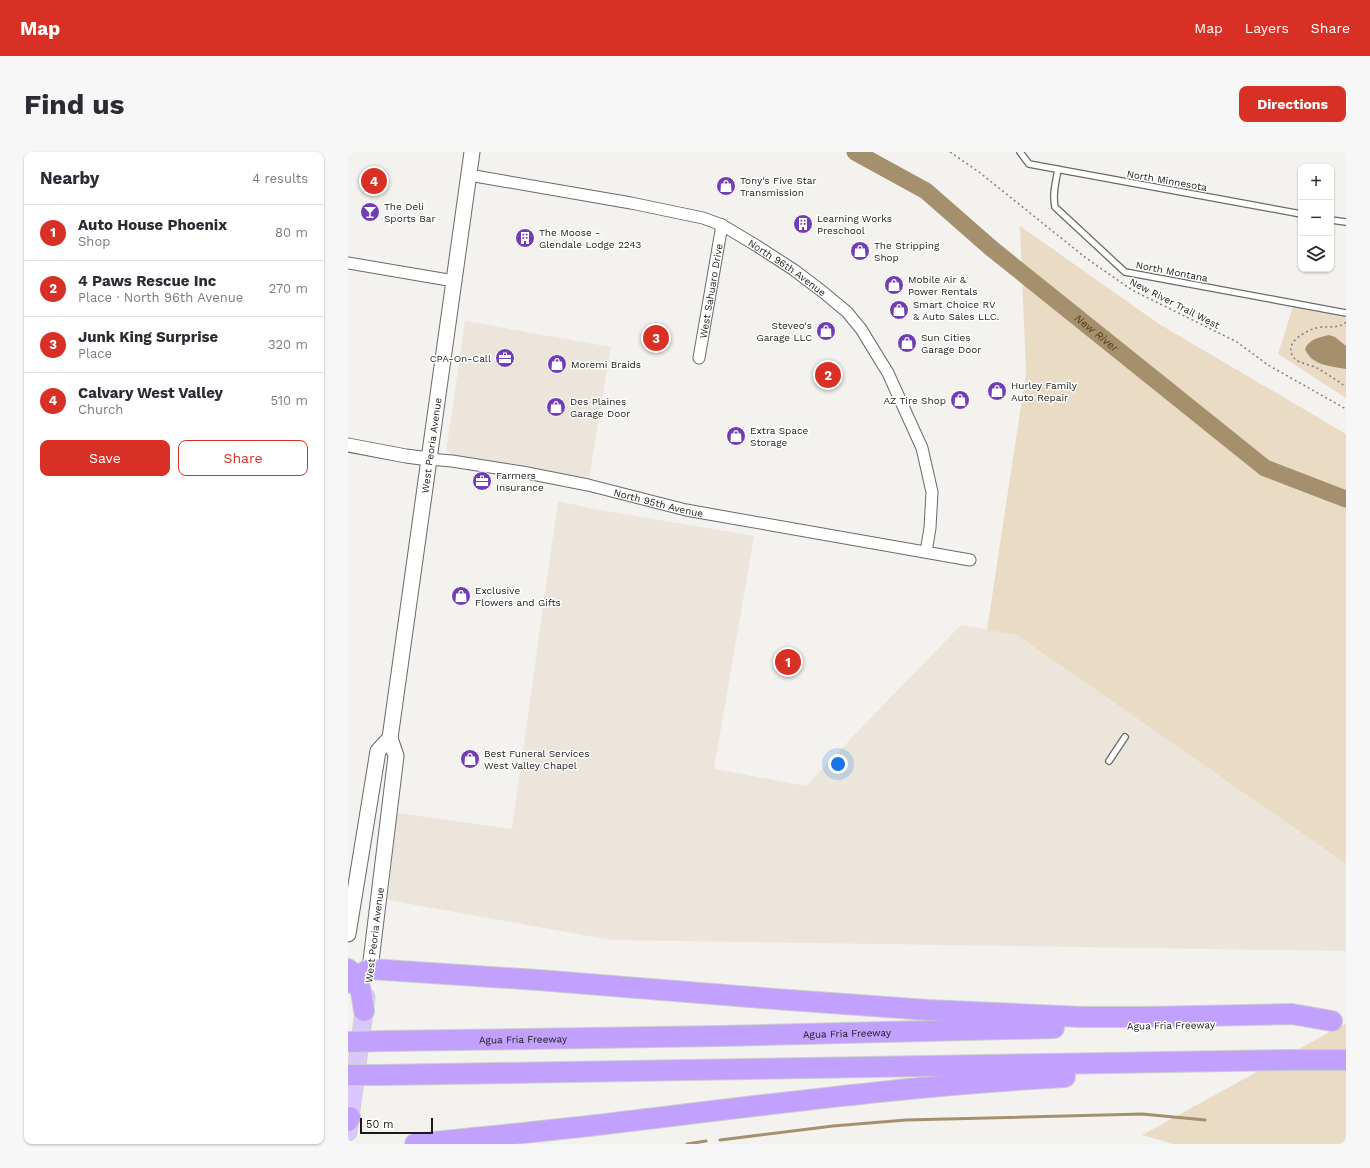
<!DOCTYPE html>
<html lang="en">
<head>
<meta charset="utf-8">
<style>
	body { margin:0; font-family:"Work Sans",sans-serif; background:#f7f7f7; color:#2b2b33 }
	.controls { position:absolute; right:12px; top:12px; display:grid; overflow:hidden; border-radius:8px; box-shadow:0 1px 3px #0004 }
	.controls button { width:36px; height:36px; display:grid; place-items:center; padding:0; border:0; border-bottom:1px solid #e1e1e2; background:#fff; color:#2b2b33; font:20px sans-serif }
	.scale { position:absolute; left:12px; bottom:10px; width:73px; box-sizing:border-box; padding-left:4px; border:2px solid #1a1a19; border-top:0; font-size:11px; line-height:14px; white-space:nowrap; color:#1a1a19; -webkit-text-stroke:3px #fff; paint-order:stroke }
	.you { position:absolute; left:490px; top:612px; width:14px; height:14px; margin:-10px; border:3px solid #fff; border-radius:50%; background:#1a73e8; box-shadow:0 0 0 6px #1a73e833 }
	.badge { display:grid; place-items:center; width:26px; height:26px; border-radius:50%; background:#d93025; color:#fff; font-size:13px; font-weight:700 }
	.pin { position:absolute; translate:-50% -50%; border:2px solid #fff; box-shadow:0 1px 4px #0006 }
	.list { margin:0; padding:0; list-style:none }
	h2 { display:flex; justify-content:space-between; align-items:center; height:52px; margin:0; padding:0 16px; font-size:17px }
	h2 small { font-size:13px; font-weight:400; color:#7c7c81 }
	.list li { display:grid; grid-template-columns:26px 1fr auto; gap:12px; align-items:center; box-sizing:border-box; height:56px; padding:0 16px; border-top:1px solid #e1e1e2 }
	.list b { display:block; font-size:15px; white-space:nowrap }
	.list p { margin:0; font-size:13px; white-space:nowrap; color:#7c7c81 }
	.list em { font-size:13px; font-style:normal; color:#7c7c81 }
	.actions { display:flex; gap:8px; padding:12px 16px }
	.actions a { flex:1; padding:9px 0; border:1px solid #d93025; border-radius:8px; text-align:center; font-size:14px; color:#d93025 }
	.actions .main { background:#d93025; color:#fff }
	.icon { flex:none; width:22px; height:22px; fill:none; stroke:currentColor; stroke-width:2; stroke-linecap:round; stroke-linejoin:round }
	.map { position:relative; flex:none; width:998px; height:992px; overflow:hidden; border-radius:8px }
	header { display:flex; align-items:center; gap:24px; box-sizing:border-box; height:56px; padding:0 20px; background:#d93025; color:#fff }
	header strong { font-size:19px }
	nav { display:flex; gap:22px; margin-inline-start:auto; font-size:14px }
	.intro { display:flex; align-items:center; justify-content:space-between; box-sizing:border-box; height:96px; padding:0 24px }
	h1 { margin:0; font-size:28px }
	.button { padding:10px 18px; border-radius:8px; background:#d93025; color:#fff; font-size:14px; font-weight:700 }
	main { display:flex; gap:24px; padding:0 24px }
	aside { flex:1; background:#fff; border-radius:8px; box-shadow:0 1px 3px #0004 }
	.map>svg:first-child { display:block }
	.built { fill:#ebe5db }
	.green { fill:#e9dbc4 }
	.water { fill:#a5906e }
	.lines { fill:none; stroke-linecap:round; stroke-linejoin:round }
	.stream { stroke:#a5906e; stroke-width:3 }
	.river { stroke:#a5906e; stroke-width:17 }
	.service-casing { stroke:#6b6967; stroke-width:8 }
	.minor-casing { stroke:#6b6967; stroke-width:13 }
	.tertiary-casing { stroke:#6b6967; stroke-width:15 }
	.secondary-casing { stroke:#6b6967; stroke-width:17 }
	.primary-casing { stroke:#cdcdcc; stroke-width:19 }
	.motorway-casing { stroke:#cdcdcc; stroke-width:22 }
	.path { stroke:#7f7f7d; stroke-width:1.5; stroke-dasharray:2 3; stroke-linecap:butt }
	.service { stroke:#fff; stroke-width:5.5 }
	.minor { stroke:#fff; stroke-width:11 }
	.tertiary { stroke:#fff; stroke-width:13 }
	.secondary { stroke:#fff; stroke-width:15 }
	.primary { stroke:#dac7fe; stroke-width:17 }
	.motorway { stroke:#c1a1fd; stroke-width:20 }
	.motorway-bridge-casing { stroke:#cdcdcc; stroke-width:22; stroke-linecap:butt }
	.motorway-bridge { stroke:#c1a1fd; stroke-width:20 }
	.labels { text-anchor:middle; stroke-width:3; stroke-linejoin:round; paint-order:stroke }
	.poi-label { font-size:10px; fill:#1a1a19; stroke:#fff; text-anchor:start }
	.street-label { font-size:10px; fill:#1a1a19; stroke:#fff }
	.water-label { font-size:11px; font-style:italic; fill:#513a0e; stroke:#fff }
</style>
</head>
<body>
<header>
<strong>Map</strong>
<nav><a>Map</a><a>Layers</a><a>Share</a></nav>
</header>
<div class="intro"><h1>Find us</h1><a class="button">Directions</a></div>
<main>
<aside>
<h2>Nearby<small>4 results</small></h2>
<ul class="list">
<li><span class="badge">1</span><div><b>Auto House Phoenix</b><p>Shop</p></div><em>80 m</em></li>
<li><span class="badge">2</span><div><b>4 Paws Rescue Inc</b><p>Place · North 96th Avenue</p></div><em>270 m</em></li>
<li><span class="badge">3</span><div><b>Junk King Surprise</b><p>Place</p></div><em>320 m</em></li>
<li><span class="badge">4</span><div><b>Calvary West Valley</b><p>Church</p></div><em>510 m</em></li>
</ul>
<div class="actions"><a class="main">Save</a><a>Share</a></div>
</aside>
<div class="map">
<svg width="998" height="992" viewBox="0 0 998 992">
	<rect width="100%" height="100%" fill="#f3f2ef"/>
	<!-- built -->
	<path class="built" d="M117,169L263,195L241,326L106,303L99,299V294Z
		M210,349L246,357L406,384L366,617L458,634L540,548L613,473L669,483L998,712V799L263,788L40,748L49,661L164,677Z"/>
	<!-- green -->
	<path class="green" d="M672,74L811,172L998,282V712L669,483L639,478L678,221Z
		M945,155L998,166V246L930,202Z
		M998,871V992H825L794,983Z"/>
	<!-- water -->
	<path class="water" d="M981,183L987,185L998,194V217C983,214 964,214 957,197C961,187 972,185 981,183Z"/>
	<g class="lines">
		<!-- stream -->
		<path class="stream" d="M372,988L485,974L558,968L794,962L857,968
			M339,992L358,989"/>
		<!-- river -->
		<path class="river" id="s1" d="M507,0L578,39L643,96L917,316L998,347"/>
		<defs>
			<path id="service" d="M672,0L681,12L953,62
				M710,17C708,30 704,42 707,55L777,120L998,161
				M983,68L998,70
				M761,609L777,585"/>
			<g id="minor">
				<path id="s2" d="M121,23L283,51L355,66L374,73L409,94L446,118L475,140L499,160L513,177L524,195L540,221L574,296L584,340L582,376L578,400"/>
				<path d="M0,111L106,129"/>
				<path id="s3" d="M351,206L374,73"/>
				<path id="s4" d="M81,307L104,309L174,320L240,333L338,358L622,408"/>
			</g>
			<path id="tertiary" d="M0,293L58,304L81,307"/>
			<g id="secondary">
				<path d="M0,782L30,599L42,586"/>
				<path id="s5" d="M22,817L48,604L42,586L124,0"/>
			</g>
			<path id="primary" d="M0,980L18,845"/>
			<g id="motorway">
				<path d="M0,817C13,825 14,846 16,859"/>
				<path d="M0,831L7,825L22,817L190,828L427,847L580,858L734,865H799L944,862L984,869"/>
				<path id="s6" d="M37,889L373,884L706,876"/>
				<path d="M33,923L943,908H998"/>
				<path d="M0,969L2,965"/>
				<path d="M67,992C133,985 200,979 266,971C416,953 566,933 717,925"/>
			</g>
		</defs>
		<!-- service casing -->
		<use href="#service" class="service-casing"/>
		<!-- minor casing -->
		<use href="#minor" class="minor-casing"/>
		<!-- tertiary casing -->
		<use href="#tertiary" class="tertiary-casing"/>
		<!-- secondary casing -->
		<use href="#secondary" class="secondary-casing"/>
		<!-- primary casing -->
		<use href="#primary" class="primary-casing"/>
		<!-- motorway casing -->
		<use href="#motorway" class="motorway-casing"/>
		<!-- path -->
		<path class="path" d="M602,0L631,20L738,106L784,138L889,190L920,213L998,257
			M998,170C989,178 979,173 968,176C957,179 933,192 947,207C951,211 963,213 969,216C979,222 989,228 998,235"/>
		<!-- service -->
		<use href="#service" class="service"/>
		<!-- minor -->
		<use href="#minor" class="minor"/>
		<!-- tertiary -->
		<use href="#tertiary" class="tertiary"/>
		<!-- secondary -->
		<use href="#secondary" class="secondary"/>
		<!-- primary -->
		<use href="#primary" class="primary"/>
		<!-- motorway -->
		<use href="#motorway" class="motorway"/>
		<defs>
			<path id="motorway-bridge" d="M0,890L37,889
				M0,923H33"/>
		</defs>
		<!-- motorway-bridge casing -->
		<use href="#motorway-bridge" class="motorway-bridge-casing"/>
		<!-- motorway-bridge -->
		<use href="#motorway-bridge" class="motorway-bridge"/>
	</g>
	<!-- icons -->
	<defs>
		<symbol id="shop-disc" viewBox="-11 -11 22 22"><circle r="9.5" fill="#703db5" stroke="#fff"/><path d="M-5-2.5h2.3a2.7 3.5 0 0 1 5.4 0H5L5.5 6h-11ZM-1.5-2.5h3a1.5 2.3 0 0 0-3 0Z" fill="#fff"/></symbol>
		<symbol id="bar-disc" viewBox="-11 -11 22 22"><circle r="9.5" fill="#703db5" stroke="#fff"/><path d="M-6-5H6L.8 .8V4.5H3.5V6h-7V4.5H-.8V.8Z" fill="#fff"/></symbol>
		<symbol id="building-disc" viewBox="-11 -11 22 22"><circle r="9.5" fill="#703db5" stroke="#fff"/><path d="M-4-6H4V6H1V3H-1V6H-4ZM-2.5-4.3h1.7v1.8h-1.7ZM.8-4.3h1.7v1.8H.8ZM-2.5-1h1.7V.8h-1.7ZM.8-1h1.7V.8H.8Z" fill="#fff"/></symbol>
		<symbol id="office-disc" viewBox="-11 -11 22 22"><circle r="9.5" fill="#703db5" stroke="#fff"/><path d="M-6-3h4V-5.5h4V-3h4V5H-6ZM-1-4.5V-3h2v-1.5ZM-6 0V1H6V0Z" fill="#fff"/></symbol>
	</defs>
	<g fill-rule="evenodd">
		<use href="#shop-disc" x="367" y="23" width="22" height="22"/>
		<use href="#bar-disc" x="11" y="49" width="22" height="22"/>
		<use href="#building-disc" x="444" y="61" width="22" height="22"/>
		<use href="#building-disc" x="166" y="75" width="22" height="22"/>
		<use href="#shop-disc" x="501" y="88" width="22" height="22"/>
		<use href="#shop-disc" x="535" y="122" width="22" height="22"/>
		<use href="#shop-disc" x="540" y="147" width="22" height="22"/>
		<use href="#shop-disc" x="467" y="168" width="22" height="22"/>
		<use href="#shop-disc" x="548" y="180" width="22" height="22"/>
		<use href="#office-disc" x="146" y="195" width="22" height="22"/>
		<use href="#shop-disc" x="198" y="201" width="22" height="22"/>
		<use href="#shop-disc" x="638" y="228" width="22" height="22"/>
		<use href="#shop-disc" x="601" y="237" width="22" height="22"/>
		<use href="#shop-disc" x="197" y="244" width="22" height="22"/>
		<use href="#shop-disc" x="377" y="273" width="22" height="22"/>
		<use href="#office-disc" x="123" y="318" width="22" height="22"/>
		<use href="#shop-disc" x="102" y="433" width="22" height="22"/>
		<use href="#shop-disc" x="111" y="596" width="22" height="22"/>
	</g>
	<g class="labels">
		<!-- poi labels -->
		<g class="poi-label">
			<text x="392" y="32">Tony's Five Star<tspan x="392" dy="12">Transmission</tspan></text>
			<text x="36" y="58">The Deli<tspan x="36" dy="12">Sports Bar</tspan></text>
			<text x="469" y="70">Learning Works<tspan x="469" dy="12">Preschool</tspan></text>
			<text x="191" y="84">The Moose -<tspan x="191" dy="12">Glendale Lodge 2243</tspan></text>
			<text x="526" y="97">The Stripping<tspan x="526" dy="12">Shop</tspan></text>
			<text x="560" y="131">Mobile Air &amp;<tspan x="560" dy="12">Power Rentals</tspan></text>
			<text x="565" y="156">Smart Choice RV<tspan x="565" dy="12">&amp; Auto Sales LLC.</tspan></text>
			<text x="464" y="177" text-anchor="end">Steveo's<tspan x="464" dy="12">Garage LLC</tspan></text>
			<text x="573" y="189">Sun Cities<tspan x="573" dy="12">Garage Door</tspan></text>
			<text x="143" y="210" text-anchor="end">CPA-On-Call</text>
			<text x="223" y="216">Moremi Braids</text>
			<text x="663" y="237">Hurley Family<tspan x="663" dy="12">Auto Repair</tspan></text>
			<text x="598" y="252" text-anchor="end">AZ Tire Shop</text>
			<text x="222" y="253">Des Plaines<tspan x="222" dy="12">Garage Door</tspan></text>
			<text x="402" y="282">Extra Space<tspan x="402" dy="12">Storage</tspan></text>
			<text x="148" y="327">Farmers<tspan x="148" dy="12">Insurance</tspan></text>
			<text x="127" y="442">Exclusive<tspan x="127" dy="12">Flowers and Gifts</tspan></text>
			<text x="136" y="605">Best Funeral Services<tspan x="136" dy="12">West Valley Chapel</tspan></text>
		</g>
		<!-- street labels -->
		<g class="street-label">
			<text transform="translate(819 28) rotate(10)" y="4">North Minnesota</text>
			<text dy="4" stroke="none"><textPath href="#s2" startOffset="336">North 96th Avenue</textPath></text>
			<text transform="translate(824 119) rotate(11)" y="4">North Montana</text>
			<text dy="4" stroke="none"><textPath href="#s3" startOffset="68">West Sahuaro Drive</textPath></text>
			<text transform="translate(827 151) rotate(27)" y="4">New River Trail West</text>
			<text dy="4" stroke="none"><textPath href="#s5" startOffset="529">West Peoria Avenue</textPath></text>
			<text dy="4" stroke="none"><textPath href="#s4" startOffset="234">North 95th Avenue</textPath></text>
			<text transform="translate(26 783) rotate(-83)" y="4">West Peoria Avenue</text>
			<text transform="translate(823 873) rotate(-1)" y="4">Agua Fria Freeway</text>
			<text dy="4" stroke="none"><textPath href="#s6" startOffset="462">Agua Fria Freeway</textPath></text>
			<text dy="4" stroke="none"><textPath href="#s6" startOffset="138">Agua Fria Freeway</textPath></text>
		</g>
		<!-- water labels -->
		<g class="water-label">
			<text dy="4" stroke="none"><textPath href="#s1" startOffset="303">New River</textPath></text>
		</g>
	</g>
</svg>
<div class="controls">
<button>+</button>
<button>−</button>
<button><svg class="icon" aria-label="layers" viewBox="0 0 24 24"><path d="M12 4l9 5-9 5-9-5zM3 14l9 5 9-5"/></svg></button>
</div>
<div class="scale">50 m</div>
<div class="you"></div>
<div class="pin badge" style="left:440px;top:510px">1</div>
<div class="pin badge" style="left:480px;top:223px">2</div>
<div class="pin badge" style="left:308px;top:186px">3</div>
<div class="pin badge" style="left:26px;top:29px">4</div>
</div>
</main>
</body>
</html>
